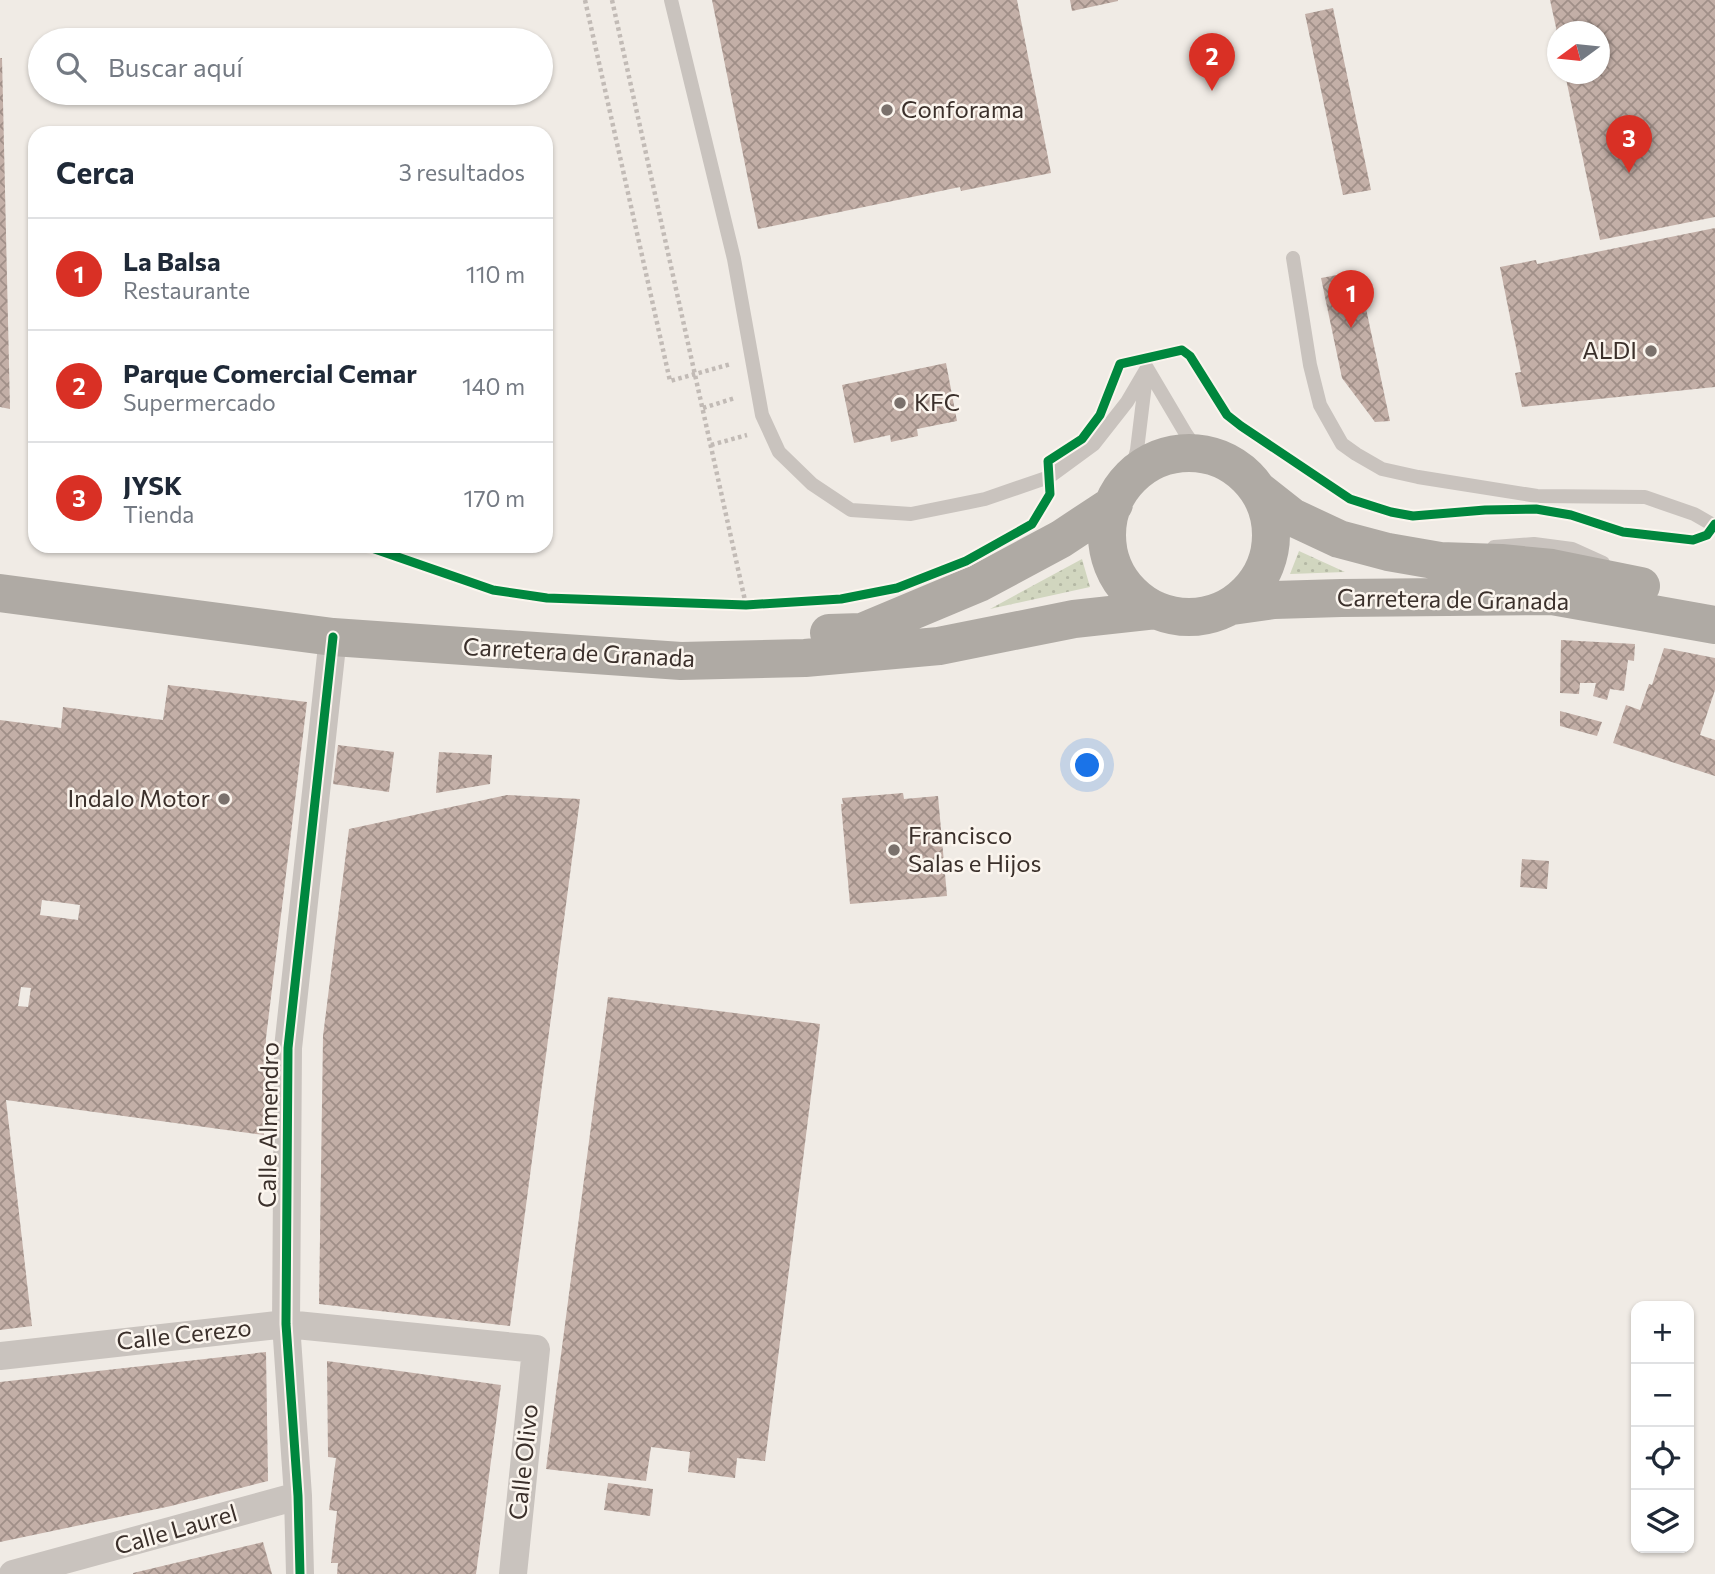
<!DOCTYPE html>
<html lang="es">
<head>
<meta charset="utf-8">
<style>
	body { margin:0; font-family:Commissioner,sans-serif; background:#f6f6f7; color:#1f2937 }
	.controls { position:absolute; right:21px; bottom:21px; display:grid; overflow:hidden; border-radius:14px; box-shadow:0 2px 5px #0004 }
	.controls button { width:63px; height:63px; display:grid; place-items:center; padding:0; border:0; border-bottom:2px solid #e0e1e3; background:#fff; color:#1f2937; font:35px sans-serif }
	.compass { position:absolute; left:1547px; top:21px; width:63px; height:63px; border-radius:50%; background:#fff; box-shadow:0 2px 5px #0004; rotate:255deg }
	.you { position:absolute; left:1088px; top:766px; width:24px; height:24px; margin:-18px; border:5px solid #fff; border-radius:50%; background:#1a73e8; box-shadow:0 0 0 10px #1a73e833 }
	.badge { display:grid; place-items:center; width:46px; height:46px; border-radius:50%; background:#d93025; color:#fff; font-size:23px; font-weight:700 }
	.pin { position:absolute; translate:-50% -58px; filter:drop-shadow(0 2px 4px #0008) }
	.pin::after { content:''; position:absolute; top:37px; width:24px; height:21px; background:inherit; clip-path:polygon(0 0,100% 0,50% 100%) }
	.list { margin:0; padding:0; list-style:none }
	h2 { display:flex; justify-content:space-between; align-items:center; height:91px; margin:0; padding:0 28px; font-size:30px }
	h2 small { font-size:23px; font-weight:400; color:#747a83 }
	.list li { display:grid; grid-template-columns:46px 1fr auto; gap:21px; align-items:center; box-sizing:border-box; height:112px; padding:0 28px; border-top:2px solid #e0e1e3 }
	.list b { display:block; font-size:26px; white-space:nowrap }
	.list p { margin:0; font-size:23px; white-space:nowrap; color:#747a83 }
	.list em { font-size:23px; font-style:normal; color:#747a83 }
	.icon { flex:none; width:38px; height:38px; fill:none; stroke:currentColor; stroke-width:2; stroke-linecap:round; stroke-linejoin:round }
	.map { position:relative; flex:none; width:1715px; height:1574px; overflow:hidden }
	.search { position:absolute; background:#fff; box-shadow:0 2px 5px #0004; left:28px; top:28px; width:525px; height:77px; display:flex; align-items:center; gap:18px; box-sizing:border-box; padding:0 24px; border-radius:38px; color:#747a83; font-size:26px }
	.panel { position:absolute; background:#fff; box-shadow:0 2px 5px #0004; left:28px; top:126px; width:525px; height:427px; border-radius:21px }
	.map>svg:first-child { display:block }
	.grass { fill:url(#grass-dots) }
	.building { fill:url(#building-cross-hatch); fill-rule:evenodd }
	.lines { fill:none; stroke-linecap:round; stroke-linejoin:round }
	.path { stroke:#c2bbb6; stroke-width:4.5; stroke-dasharray:3.5 3.5; stroke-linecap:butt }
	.lane { stroke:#c9c3be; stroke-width:14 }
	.street { stroke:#c9c3be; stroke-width:28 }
	.highway { stroke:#afaaa4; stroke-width:38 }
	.cycleway-casing { stroke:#fbf5ee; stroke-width:13 }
	.cycleway { stroke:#00873e; stroke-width:9 }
	.poi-dot { fill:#7a716c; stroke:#fbf5ee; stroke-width:2.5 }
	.labels { text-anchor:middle; stroke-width:5; stroke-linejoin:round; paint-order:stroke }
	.poi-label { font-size:24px; fill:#3b302b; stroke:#fbf5ee; text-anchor:start }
	.street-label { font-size:24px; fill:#3b302b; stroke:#fbf5ee }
</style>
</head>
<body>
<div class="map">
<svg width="1715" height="1574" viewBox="0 0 1715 1574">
	<defs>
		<pattern id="grass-dots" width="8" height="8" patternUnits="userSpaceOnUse" patternTransform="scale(1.75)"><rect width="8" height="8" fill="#d1d6bf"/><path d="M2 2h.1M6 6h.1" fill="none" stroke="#b4b8a4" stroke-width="1.8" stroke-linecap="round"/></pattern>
		<pattern id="building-cross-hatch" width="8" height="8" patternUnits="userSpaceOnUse" patternTransform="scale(1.75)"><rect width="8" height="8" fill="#c3afa7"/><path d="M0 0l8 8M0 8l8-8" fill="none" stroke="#a08f88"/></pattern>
	</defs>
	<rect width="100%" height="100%" fill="#f0ebe5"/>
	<!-- grass -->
	<path class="grass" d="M1299,551L1345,572L1290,574Z
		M1082,559L1090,587L990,609Z"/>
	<!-- building -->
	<path class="building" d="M712,0H1017L1051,173L961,191L960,187L758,229Z
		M1070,0H1118V1L1072,11Z
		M1550,0H1715V217L1600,240L1565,74H1600V32H1557Z
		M1333,8L1371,190L1343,195L1305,14Z
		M0,58H2L10,409L0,407Z
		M1715,228V387L1522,407L1515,373L1521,372L1500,267L1536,260L1537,264Z
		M1358,271L1390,421L1375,422L1342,378L1321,278Z
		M946,363L957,421L917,429L918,436L891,442L890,435L854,443L842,385Z
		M1561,640L1635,644L1634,661L1628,660L1624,691L1610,689L1607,700L1593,696L1596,683H1580L1579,694L1560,693Z
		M1664,648L1715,658V690L1700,735L1715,740V776L1613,743L1626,705L1640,710L1649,684L1652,685Z
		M168,685L307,702L266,1038L264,1135L6,1100L32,1326L0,1330V720L61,728L63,707L163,720ZM42,900L80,905L78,920L40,915ZM21,987L31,988L28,1007L18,1006Z
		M1560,711L1602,722L1597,736L1560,726Z
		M338,745L394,752L389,792L333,784Z
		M439,752L492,755L490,784L436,793Z
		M903,793L904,799L938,796L947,896L850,904L841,804H843L842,798Z
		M507,795L580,799L510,1326L319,1304L323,1036L349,829Z
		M1522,859L1549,861L1547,889L1520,887Z
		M608,997L820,1024L765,1461L737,1458L735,1478L688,1472L690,1452L651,1447L646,1481L546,1469Z
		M266,1352L268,1481L171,1506L0,1542V1382Z
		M327,1361L501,1385L476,1574H337L338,1563H331L337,1511L329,1510L336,1458L328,1457Z
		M608,1483L653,1489L650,1516L604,1510Z
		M263,1542L272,1574H133V1573Z"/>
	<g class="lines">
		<!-- path -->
		<path class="path" d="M585,0L670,381L731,364
			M612,0L746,605
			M703,408L735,398
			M711,445L747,435"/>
		<!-- lane -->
		<path class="lane" d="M671,0L734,259L762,415L779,452L812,484L851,510L911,514L985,499L1049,477L1094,444L1127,402L1147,368
			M1293,258L1310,365L1320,405L1342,444L1356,454L1382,469L1418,477L1537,496L1645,497L1694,514L1715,526
			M1147,368L1186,434L1200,454
			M1129,480L1137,450L1146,376
			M1494,547L1534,544L1572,549L1603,563"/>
		<!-- street -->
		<path class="street" d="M0,1356L286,1324L536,1349L513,1574
			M13,1574L298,1496
			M300,1574L298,1496L286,1324L288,1048L333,637"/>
		<!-- highway -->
		<path class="highway" d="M1107 535a82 82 0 1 1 164 0a82 82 0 1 1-164 0Z
			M1259,491L1292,517L1339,539L1388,552L1440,561L1501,563L1552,568L1641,586
			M0,593L333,637L681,661L805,658L939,646L1074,619L1156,610
			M1232,606L1274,600L1341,598L1552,596L1715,625
			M829,633L862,632L979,583L1061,539L1114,504"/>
		<defs>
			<path id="cycleway" d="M366,546L493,590L547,598L746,605L841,599L897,588L966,561L1032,524L1050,494L1048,461L1082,439L1100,415L1120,364L1182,350L1190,356L1227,415L1241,426L1350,499L1391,512L1413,516L1485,510L1536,509L1571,515L1623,532L1693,540L1707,535L1715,524
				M300,1574L298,1496L286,1324L288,1048L333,637"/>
		</defs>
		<!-- cycleway casing -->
		<use href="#cycleway" class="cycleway-casing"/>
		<!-- cycleway -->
		<use href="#cycleway" class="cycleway"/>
	</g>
	<!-- markers -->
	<g class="poi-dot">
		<circle cx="887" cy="110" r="7"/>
		<circle cx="1651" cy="351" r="7"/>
		<circle cx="900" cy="403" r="7"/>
		<circle cx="224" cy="799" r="7"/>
		<circle cx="894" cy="850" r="7"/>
	</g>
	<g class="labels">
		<!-- poi labels -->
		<g class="poi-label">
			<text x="901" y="118">Conforama</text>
			<text x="1637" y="359" text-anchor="end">ALDI</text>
			<text x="914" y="411">KFC</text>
			<text x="210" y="807" text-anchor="end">Indalo Motor</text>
			<text x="908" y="844">Francisco<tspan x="908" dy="28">Salas e Hijos</tspan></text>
		</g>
		<!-- street labels -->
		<g class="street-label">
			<text transform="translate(1453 600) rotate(1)" y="8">Carretera de Granada</text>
			<text transform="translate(579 653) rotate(3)" y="8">Carretera de Granada</text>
			<text transform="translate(269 1125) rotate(-89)" y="8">Calle Almendro</text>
			<text transform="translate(184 1335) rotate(-6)" y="8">Calle Cerezo</text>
			<text transform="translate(524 1462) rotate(-84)" y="8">Calle Olivo</text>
			<text transform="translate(176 1530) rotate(-16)" y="8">Calle Laurel</text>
		</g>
	</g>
</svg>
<div class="controls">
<button>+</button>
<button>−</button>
<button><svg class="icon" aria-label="locate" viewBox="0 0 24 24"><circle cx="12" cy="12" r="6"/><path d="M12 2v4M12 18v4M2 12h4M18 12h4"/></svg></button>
<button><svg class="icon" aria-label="layers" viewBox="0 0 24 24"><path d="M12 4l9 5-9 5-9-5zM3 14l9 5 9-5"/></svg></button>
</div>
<svg class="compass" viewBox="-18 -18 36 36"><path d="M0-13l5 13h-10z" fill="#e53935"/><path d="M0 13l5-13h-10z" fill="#747a83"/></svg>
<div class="you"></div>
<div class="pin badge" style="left:1351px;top:328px">1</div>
<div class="pin badge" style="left:1212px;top:91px">2</div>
<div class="pin badge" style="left:1629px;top:173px">3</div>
<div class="search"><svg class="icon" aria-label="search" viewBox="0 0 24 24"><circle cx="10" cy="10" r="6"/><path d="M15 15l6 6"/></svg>Buscar aquí</div>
<section class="panel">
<h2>Cerca<small>3 resultados</small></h2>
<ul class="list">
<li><span class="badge">1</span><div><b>La Balsa</b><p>Restaurante</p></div><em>110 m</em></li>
<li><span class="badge">2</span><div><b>Parque Comercial Cemar</b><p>Supermercado</p></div><em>140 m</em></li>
<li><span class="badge">3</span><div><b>JYSK</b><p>Tienda</p></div><em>170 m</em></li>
</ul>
</section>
</div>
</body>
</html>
